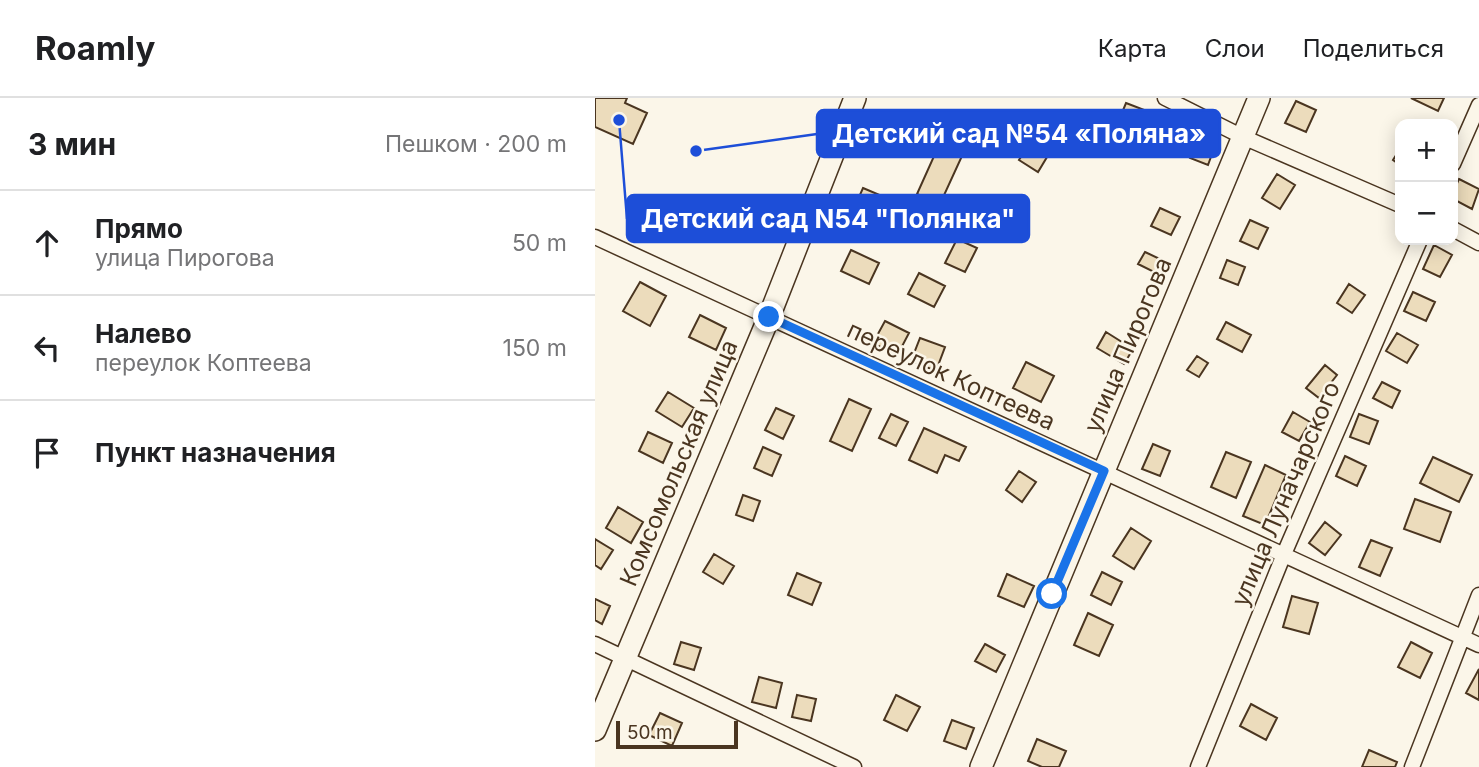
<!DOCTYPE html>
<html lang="ru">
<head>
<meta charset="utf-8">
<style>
	body { margin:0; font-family:Inter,sans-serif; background:#f2f2f2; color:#202124 }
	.controls { position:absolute; right:21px; top:21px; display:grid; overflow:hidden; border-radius:14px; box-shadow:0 4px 18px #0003 }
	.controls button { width:63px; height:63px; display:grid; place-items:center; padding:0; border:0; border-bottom:2px solid #e0e0e0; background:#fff; color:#202124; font:35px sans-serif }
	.scale { position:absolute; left:21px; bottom:18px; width:122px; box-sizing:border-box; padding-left:7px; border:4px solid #4a3520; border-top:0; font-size:19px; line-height:24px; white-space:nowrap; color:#4a3520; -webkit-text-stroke:5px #fbf6e9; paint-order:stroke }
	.stop { position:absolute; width:21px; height:21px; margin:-16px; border:5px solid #1a73e8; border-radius:50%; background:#fff }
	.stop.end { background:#1a73e8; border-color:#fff; box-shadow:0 2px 7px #0008 }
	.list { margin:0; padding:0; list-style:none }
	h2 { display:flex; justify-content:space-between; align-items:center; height:91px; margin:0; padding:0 28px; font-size:30px }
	h2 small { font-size:23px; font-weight:400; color:#757577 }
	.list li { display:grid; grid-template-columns:46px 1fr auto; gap:21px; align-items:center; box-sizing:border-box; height:105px; padding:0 28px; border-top:2px solid #e0e0e0 }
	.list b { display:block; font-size:26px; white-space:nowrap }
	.list p { margin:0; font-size:23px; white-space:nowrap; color:#757577 }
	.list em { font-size:23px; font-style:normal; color:#757577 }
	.icon { flex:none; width:38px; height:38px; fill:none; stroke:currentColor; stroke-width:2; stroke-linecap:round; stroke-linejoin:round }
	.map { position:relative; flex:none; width:884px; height:669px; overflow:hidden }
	header { display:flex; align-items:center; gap:42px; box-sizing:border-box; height:98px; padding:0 35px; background:#fff; border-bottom:2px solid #e0e0e0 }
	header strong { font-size:33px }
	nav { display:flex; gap:38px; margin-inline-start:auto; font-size:24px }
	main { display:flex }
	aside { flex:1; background:#fff }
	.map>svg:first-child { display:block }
	.building { fill:#ecdcbc; stroke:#4a3520; stroke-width:2 }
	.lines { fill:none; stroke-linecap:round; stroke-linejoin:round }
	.street-casing { stroke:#4a3520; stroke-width:17 }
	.secondary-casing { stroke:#4a3520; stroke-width:24 }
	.street { stroke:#fbf6e9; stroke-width:14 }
	.secondary { stroke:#fbf6e9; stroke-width:21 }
	.route { stroke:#1a73e8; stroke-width:9 }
	.labels { text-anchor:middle; stroke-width:5; stroke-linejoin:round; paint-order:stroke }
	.street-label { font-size:24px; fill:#4a3520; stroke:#fbf6e9 }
	.leader { fill:none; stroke:#1d4ed8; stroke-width:2.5 }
	.callout-dot { fill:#1d4ed8; stroke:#fbf6e9; stroke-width:2.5 }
	.callout { fill:#1d4ed8; stroke:#1d4ed8; stroke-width:2.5 }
	.callout-label { font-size:26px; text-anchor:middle; font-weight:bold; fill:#fff }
</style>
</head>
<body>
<header>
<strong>Roamly</strong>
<nav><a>Карта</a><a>Слои</a><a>Поделиться</a></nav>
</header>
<main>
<aside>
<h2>3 мин<small>Пешком · 200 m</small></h2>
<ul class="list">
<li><svg class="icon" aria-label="ahead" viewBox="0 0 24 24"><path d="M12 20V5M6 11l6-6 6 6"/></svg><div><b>Прямо</b><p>улица Пирогова</p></div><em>50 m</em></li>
<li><svg class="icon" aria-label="left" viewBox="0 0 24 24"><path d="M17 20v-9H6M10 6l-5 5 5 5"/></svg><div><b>Налево</b><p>переулок Коптеева</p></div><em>150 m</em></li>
<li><svg class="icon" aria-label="arrive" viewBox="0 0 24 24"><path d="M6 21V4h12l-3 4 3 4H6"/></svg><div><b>Пункт назначения</b></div></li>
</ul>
</aside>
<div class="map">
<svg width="884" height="669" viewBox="0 0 884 669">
	<rect width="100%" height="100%" fill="#fbf6e9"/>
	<!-- building -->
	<path class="building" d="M0,0H32L30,5L52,15L38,46L0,29Z
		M816,0H849L843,13Z
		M701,3L721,12L711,34L690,25Z
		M531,5L552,13L539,43L519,34Z
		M439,38L458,49L443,74L424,62Z
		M602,39L621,45L613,67L595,60Z
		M344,47L367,58L345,106L322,96Z
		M805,51V67L798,62Z
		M682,76L700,87L685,111L667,100Z
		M864,81L884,91L877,111L858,101V94Z
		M268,90L287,98L278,117L260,108Z
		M565,110L585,119L576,137L556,128Z
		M655,122L673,130L663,151L645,143Z
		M362,141L382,150L370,174L350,165Z
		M839,147L857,157L845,179L828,171Z
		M256,152L284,165L274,186L246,173Z
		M550,154L567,162L561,175L543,166Z
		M632,162L650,169L643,187L625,180Z
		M324,175L350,188L339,209L313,196Z
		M45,184L71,198L55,228L28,213Z
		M754,186L770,197L757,215L742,205Z
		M818,194L840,204L831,223L809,213Z
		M105,217L131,230L121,252L94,239Z
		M290,223L314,235L302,258L278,245Z
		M631,224L656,237L647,254L622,241Z
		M511,234L538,251L529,266L502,250Z
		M802,235L823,247L812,265L791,253Z
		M325,240L350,249L341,273L316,263Z
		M602,258L613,265L604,279L592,272Z
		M431,264L459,278L446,304L418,290Z
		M730,267L742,277L724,300L711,290Z
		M787,284L805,293L797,310L778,300Z
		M73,294L99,310L87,329L61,313Z
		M254,301L276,311L257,353L235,343Z
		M181,310L199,318L188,341L170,332Z
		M698,314L715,324L704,343L687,334Z
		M296,316L313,324L301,348L284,340Z
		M764,316L783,323L774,346L755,339Z
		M329,330L371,349L364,363L350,357L342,375L314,362Z
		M53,334L77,345L68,365L44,353Z
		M558,346L575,353L565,378L547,371Z
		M168,349L186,357L177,378L159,370Z
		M631,354L656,364L641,400L616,389Z
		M750,358L771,368L762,388L741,378Z
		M838,359L877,377L864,404L825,385Z
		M670,367L691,377L670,427L648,418Z
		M424,373L441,384L427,404L411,392Z
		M148,397L165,403L158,423L141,417Z
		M820,401L856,414L845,444L809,431Z
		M23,409L48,424L36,445L11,430Z
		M730,424L746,437L730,457L714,445Z
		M536,430L556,443L539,471L518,458Z
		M0,441L18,452L6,471L0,467Z
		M776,442L797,450L785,478L764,469Z
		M119,456L139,468L128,486L108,474Z
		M507,474L527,484L516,507L496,497Z
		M202,475L226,485L217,507L193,497Z
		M412,476L439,488L429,509L403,498Z
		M697,498L723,505L714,536L688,529Z
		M0,501L15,508L7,526L0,522Z
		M493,515L518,527L504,558L479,547Z
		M86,544L106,550L99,572L79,566Z
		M816,544L837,555L825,580L803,569Z
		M390,546L410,557L401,574L380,563Z
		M884,571V602L871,595Z
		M164,579L187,585L181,610L157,604Z
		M202,597L221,601L216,623L197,619Z
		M301,597L325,609L312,633L289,622Z
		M656,606L682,620L671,642L645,628Z
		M65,615L87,625L77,648L54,637Z
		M357,622L379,630L371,651L349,643Z
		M442,641L471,653L464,669H447L433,663Z
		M774,652L802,664L800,669H767Z"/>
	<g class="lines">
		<defs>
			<path id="street" d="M570,0L648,39L805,107
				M858,66L884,7
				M858,131L884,145
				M0,139L884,547
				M0,546L259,669
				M603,669L689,456L825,142
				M817,669L884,497"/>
			<path id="secondary" d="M0,632L174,219L260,0
				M386,669L664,0"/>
		</defs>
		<!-- street casing -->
		<use href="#street" class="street-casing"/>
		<!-- secondary casing -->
		<use href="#secondary" class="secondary-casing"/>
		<!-- street -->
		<use href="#street" class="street"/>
		<!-- secondary -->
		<use href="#secondary" class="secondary"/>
	</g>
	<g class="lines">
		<!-- route -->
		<path class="route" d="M174,219L509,373L457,496"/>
	</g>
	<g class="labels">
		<!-- street labels -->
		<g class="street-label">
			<text transform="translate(533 247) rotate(-67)" y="8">улица Пирогова</text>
			<text transform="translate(356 278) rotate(25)" y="8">переулок Коптеева</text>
			<text transform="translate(84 365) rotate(-67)" y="8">Комсомольская улица</text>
			<text transform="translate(691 396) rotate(-67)" y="8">улица Луначарского</text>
		</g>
	</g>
	<!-- callouts -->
	<path class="leader" d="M101 53L222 36M24 22L32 121"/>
	<g class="callout-dot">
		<circle cx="101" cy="53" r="7"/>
		<circle cx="24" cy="22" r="7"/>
	</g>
	<g class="callout">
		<rect x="222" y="12" width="403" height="47" rx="7"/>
		<rect x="32" y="97" width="402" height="47" rx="7"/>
	</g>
	<g class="callout-label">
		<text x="424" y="45">Детский сад №54 «Поляна»</text>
		<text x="233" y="130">Детский сад N54 "Полянка"</text>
	</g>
</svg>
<div class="controls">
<button>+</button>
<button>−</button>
</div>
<div class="scale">50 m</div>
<div class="stop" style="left:457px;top:496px"></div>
<div class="stop end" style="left:174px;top:219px"></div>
</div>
</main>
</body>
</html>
